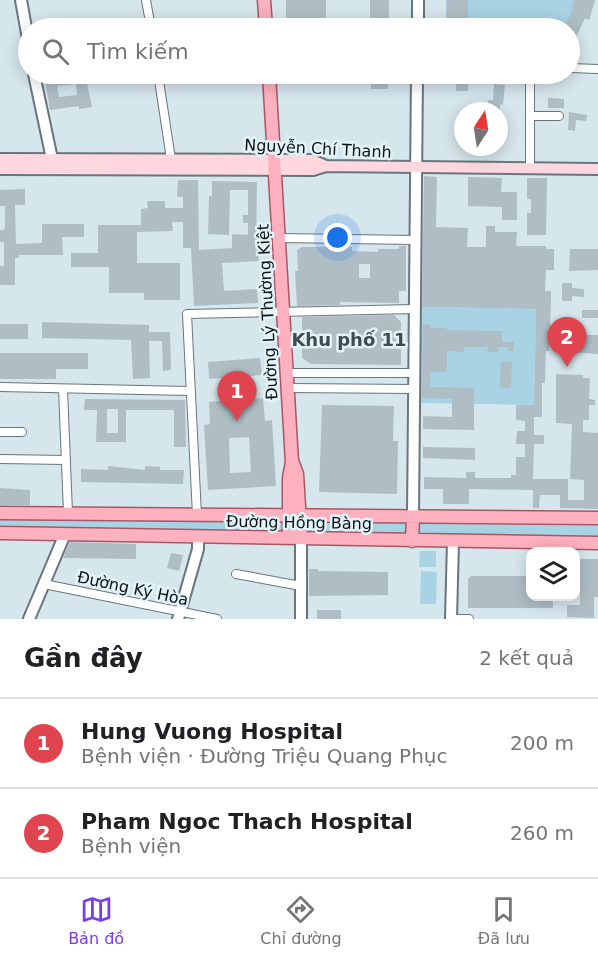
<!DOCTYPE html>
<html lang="vi">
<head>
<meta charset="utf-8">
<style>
	body { margin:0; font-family:"DejaVu Sans",sans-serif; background:#f2f2f2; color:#202124 }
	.controls { position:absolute; right:18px; bottom:18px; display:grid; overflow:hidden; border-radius:12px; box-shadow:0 3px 15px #0003 }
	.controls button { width:54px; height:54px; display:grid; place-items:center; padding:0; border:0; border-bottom:2px solid #e0e0e0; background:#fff; color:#202124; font:30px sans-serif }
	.compass { position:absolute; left:454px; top:102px; width:54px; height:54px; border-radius:50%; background:#fff; box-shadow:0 3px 15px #0003; rotate:12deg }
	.you { position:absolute; left:338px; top:238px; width:21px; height:21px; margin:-15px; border:4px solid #fff; border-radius:50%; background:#1a73e8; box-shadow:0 0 0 9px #1a73e833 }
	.badge { display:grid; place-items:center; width:39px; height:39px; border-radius:50%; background:#7c3aed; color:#fff; font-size:20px; font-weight:700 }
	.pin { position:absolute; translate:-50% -50px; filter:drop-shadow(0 2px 3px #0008) }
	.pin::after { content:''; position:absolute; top:32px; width:21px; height:18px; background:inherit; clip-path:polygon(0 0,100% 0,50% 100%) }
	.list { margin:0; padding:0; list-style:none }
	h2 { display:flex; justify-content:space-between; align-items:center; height:78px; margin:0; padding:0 24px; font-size:26px }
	h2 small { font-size:20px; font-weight:400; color:#757577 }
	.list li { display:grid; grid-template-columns:39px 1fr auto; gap:18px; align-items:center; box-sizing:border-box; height:90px; padding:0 24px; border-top:2px solid #e0e0e0 }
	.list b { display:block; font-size:22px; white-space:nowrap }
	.list p { margin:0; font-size:20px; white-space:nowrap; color:#757577 }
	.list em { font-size:20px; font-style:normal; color:#757577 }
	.icon { flex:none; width:33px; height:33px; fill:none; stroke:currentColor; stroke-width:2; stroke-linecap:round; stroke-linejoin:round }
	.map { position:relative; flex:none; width:598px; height:619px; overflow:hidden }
	.search { position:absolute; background:#fff; box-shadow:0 3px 15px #0003; left:18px; right:18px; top:18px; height:66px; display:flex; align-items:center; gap:15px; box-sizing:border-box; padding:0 21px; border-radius:33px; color:#757577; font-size:22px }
	.sheet { height:258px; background:#fff }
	nav { display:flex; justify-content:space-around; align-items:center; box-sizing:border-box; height:84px; border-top:2px solid #e0e0e0; background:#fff; font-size:16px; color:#757577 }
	nav a { display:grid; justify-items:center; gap:3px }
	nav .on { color:#7c3aed }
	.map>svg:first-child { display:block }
	.green { fill:#a8d3e5 }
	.building { fill:#afbec5; fill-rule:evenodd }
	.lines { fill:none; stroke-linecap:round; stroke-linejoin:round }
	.minor-casing { stroke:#68767d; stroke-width:10 }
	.tertiary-casing { stroke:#68767d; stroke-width:14 }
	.secondary-casing { stroke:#68767d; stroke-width:14 }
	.primary-casing { stroke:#a85766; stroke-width:15 }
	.minor { stroke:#fff; stroke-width:8 }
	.tertiary { stroke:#fff; stroke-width:10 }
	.secondary { stroke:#fed8de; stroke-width:10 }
	.primary { stroke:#fdb0bd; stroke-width:12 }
	.labels { text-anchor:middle; stroke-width:5; stroke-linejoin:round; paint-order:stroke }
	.street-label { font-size:16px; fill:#0d1315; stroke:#e3f3fa }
	.neighbourhood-label { font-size:18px; font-weight:bold; fill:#3e4b51; stroke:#e3f3fa }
</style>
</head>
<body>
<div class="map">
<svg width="598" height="619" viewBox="0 0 598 619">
	<rect width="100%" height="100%" fill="#d6e6ed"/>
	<!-- green -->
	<path class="green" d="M446,0H595L589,20L585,18L576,37L570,41V28H446Z
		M421,307L536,309L534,405L420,403Z
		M0,517L284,521V533L0,529Z
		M305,521L598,523V537L305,535Z
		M420,551H436V567H419Z
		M421,571L437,572L436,604H420Z"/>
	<!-- building -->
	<path class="building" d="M286,0H326V28H286Z
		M370,0H389V28H370Z
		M447,0H468V28H446Z
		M574,0H595L589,20L585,18L576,37L570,41V28H562L571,14Z
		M44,74H85L92,107L79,109V106L50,110ZM76,84L77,95L59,97L57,86Z
		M456,75H469L468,91H456Z
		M371,76H388V89H371Z
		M494,84L505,85L503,105L500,104V111H488V100H493Z
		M548,98L564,99V108H548Z
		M569,112L587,115L586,121L576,120L575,131L568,130Z
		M424,176L437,177L436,227L468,228L467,247H486V226H495V232H517L516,246H546V249H554V270H546L545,291H551V303L549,351H546L545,383H542V417H534V435H544V444H534L533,479H568V500H584V480L570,479L572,424L556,423V374L583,375V378H590L589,399L595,400V405H589V420H583V432L598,433V509L560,508V495H540L539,508H533V490L469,489V504H443V489H424V477L466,478V472H475V478H511V475H516V457H525V444H516L517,431H525V421L516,420V405H534L536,309L422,307Z
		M468,177L502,178L501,192H517V220H502V207L468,206Z
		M527,178H547L546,235H527V213H531V199H527Z
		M178,180H198L199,250L232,248V234L248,235V223H243V215H248V190H230L229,235L208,234L209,196H212V181L257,182L256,247H258L259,261L222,263L224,291L257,289L258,303L194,306L191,248H183V222H172L173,231L137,232V263H180V300H144V293H109V267H71V253H98V225H141V209L148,208L147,201H165V208H183V197H177Z
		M25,189V205H15L16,244L42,243V224H84V237H62L63,255H19V258H15V285H0V266H4V242H0V230H4L5,225V206H0V190Z
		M399,246H406V291H399V303L340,302V305L297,306L295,271H298L297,250L302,247H352V251L378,252V249H399ZM359,264H370V278H359Z
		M570,249H598V270L569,271Z
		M562,283H572V288L584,289V297L572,296V301H562Z
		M582,310H598V318H582Z
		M394,315L401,322V365L311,364L302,358V317Z
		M42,322L149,325V332H170L171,370L163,371L162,341H149L150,378L133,379L131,340L42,338Z
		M0,324H28V339H0Z
		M423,324L431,325V328H447V330L502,331V342H514V351H508V347H498V352H487L488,347H464V352L447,351V372H431L430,387L474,388V430L423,429V416L452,417V399L422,398Z
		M562,334L598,335V354L561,351Z
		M0,353H88V369H56V379H0Z
		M260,358L262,375L209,379L208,362Z
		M501,361L512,362L511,388L500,387Z
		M263,398L265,421L272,420L276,486L208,490L204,425L210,424L209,402ZM249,437L251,472L230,473L229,438Z
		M85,399L185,400L186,447H174V410H126V442H96L97,410H84ZM107,409H118V433H107Z
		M322,405L394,406L393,441H398L397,494L319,492Z
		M423,447L475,448V460L423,458Z
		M108,466L145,470V466L160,467V470H184L183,484L81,482V469L108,470Z
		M0,488L30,490V505H0Z
		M70,542L136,544V559L63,558Z
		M171,553L183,555L179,571L167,568Z
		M580,559H598V597H594V618L567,617V605H580Z
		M309,569H318V571L388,572V595L309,596Z
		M471,576H531V597H553V608H468V579Z
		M317,610H341V619H317Z"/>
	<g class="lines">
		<defs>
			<path id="minor" d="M146,0L151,28
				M570,68L598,69
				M158,74L171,159
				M530,116H559
				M530,168V74
				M279,238L415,240
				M287,373H414
				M0,387L190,391
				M288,388L414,389
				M63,389L68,513
				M0,432H22
				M0,459L66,460
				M197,515L187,314L415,309
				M236,574L301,586
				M44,584L217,619
				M451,619H469"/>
			<path id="tertiary" d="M21,0L28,39
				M418,28V0
				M34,74L52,159
				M413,517L417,74
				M29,619L65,534
				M178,619L198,549V536
				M301,619V538
				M451,619L453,541"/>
			<path id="secondary" d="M0,159L312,160L326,166L598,169
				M0,169L313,170L326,166"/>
			<path id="primary" d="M264,0L266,28
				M269,74L292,462L289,478V538
				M293,463L297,474L301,538
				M0,513L598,518
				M0,533L598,543
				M412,541L413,517"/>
		</defs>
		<!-- minor casing -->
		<use href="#minor" class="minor-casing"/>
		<!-- tertiary casing -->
		<use href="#tertiary" class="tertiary-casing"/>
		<!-- secondary casing -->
		<use href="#secondary" class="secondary-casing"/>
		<!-- primary casing -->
		<use href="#primary" class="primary-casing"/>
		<!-- minor -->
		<use href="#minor" class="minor"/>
		<!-- tertiary -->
		<use href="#tertiary" class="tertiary"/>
		<!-- secondary -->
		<use href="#secondary" class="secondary"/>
		<!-- primary -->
		<use href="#primary" class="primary"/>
	</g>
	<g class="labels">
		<!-- street labels -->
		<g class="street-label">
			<text transform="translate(318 148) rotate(3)" y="6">Nguyễn Chí Thanh</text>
			<text transform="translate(267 312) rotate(-93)" y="6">Đường Lý Thường Kiệt</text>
			<text transform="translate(299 522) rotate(1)" y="6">Đường Hồng Bàng</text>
			<text transform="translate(133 588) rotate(12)" y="6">Đường Ký Hòa</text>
		</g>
		<!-- neighbourhood labels -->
		<g class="neighbourhood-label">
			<text x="349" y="346">Khu phố 11</text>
		</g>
	</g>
</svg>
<div class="controls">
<button><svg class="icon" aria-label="layers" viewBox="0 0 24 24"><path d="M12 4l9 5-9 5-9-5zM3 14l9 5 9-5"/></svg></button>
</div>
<svg class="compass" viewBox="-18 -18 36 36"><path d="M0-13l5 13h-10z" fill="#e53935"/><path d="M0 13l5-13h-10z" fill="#757577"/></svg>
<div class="you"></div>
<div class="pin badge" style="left:237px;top:421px;background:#e0444e">1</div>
<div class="pin badge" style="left:567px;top:367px;background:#e0444e">2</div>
<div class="search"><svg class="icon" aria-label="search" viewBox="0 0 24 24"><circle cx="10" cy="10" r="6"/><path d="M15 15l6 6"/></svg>Tìm kiếm</div>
</div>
<section class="sheet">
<h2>Gần đây<small>2 kết quả</small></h2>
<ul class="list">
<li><span class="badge" style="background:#e0444e">1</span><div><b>Hung Vuong Hospital</b><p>Bệnh viện · Đường Triệu Quang Phục</p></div><em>200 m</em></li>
<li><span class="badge" style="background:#e0444e">2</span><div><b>Pham Ngoc Thach Hospital</b><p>Bệnh viện</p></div><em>260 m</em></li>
</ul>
</section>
<nav>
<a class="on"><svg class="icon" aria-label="map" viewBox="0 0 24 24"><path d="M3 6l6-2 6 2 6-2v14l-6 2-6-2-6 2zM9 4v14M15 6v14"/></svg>Bản đồ</a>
<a><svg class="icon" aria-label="directions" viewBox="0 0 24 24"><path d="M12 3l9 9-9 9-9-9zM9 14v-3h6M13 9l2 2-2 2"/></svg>Chỉ đường</a>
<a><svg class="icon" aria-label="saved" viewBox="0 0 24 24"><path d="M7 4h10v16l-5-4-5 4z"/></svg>Đã lưu</a>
</nav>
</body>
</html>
